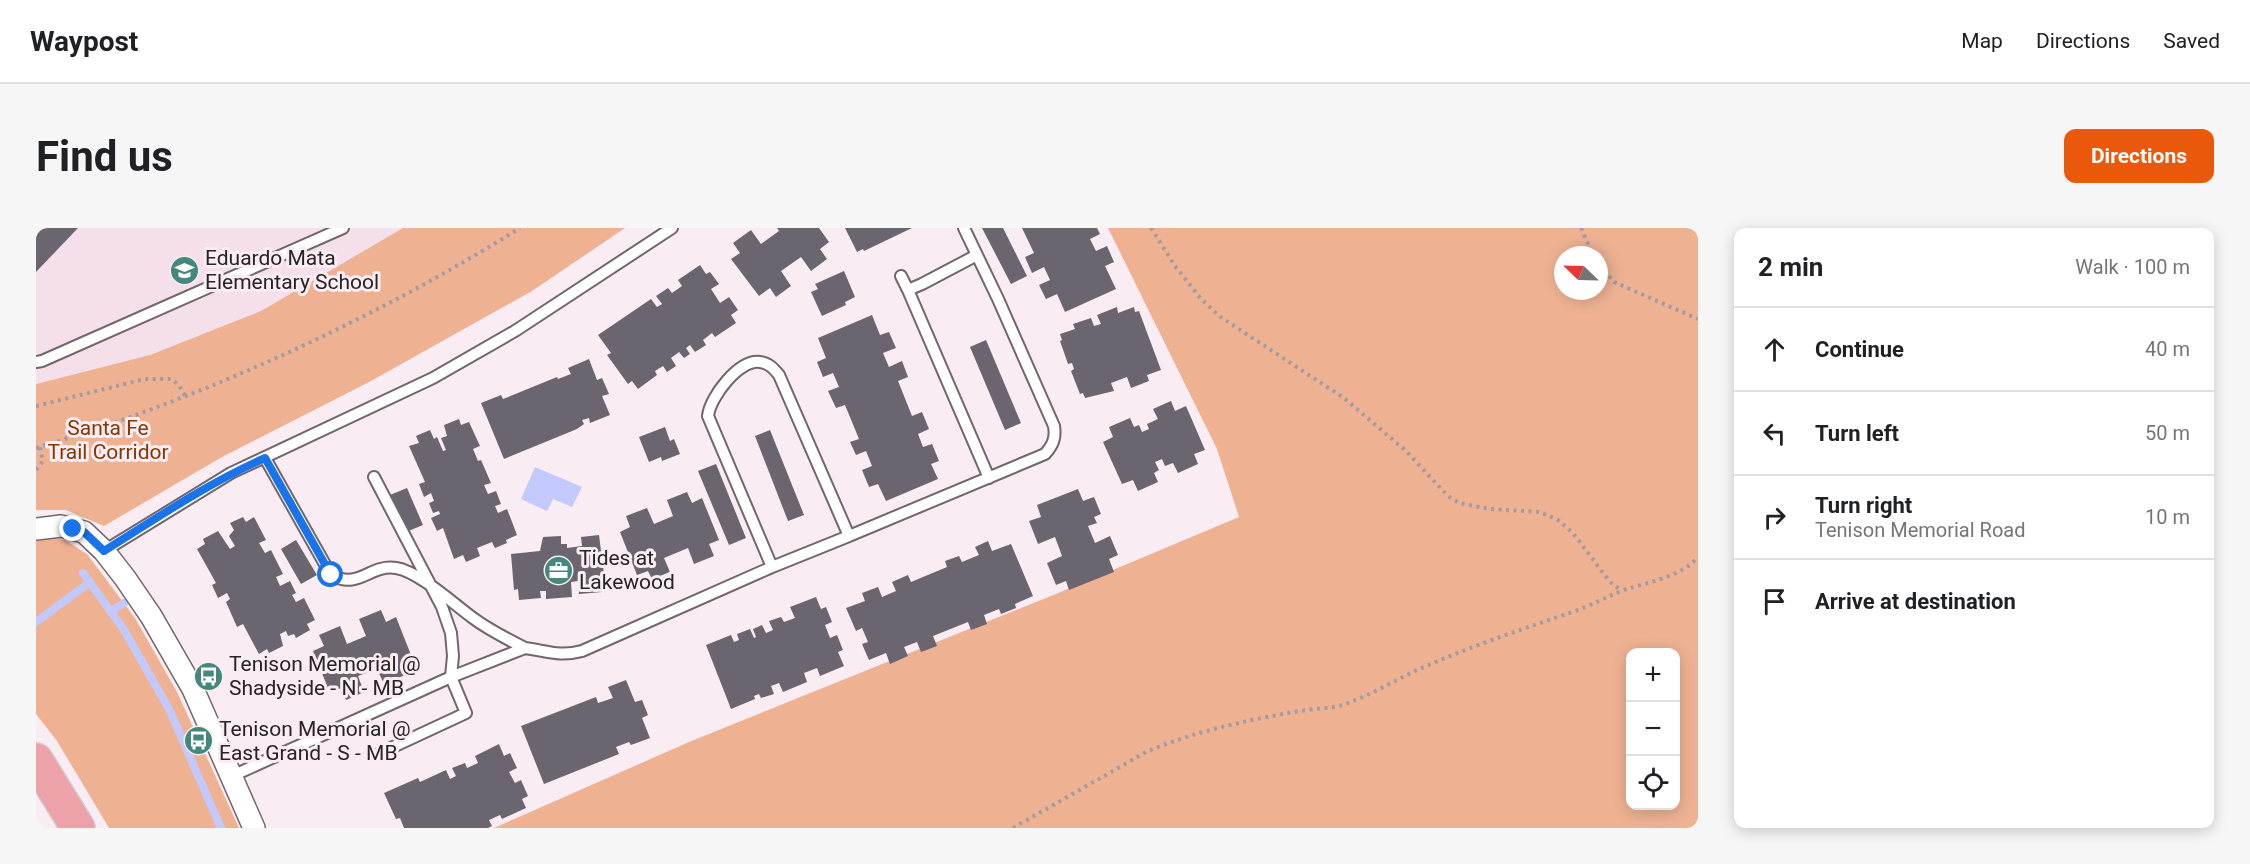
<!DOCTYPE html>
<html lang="en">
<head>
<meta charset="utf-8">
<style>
	body { margin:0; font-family:Roboto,sans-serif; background:#f6f6f6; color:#202124 }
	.controls { position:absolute; right:18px; bottom:18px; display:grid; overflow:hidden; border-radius:12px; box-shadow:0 3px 15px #0003 }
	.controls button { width:54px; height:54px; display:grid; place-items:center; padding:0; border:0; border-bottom:2px solid #e0e0e0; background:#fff; color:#202124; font:30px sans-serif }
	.compass { position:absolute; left:1518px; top:18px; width:54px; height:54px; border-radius:50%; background:#fff; box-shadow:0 3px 15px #0003; rotate:293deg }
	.stop { position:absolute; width:18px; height:18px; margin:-14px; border:4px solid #1a73e8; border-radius:50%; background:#fff }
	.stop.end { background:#1a73e8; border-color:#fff; box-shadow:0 2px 6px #0008 }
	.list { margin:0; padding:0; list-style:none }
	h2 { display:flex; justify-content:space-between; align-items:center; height:78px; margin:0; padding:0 24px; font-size:26px }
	h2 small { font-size:20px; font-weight:400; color:#757577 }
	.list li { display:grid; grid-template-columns:39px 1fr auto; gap:18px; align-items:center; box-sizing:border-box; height:84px; padding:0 24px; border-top:2px solid #e0e0e0 }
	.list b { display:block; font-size:22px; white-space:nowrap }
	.list p { margin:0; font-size:20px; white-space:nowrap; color:#757577 }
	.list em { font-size:20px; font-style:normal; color:#757577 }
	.icon { flex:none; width:33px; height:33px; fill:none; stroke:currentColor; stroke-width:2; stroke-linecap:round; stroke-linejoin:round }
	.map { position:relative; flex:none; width:1662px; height:600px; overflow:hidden; border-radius:12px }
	header { display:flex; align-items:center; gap:36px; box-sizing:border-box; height:84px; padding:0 30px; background:#fff; border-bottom:2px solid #e0e0e0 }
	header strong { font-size:28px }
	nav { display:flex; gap:33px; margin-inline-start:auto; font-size:21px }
	.intro { display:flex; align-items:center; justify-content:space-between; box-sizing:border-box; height:144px; padding:0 36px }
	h1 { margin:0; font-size:42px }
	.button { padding:15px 27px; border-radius:12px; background:#ea580c; color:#fff; font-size:21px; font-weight:700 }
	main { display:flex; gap:36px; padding:0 36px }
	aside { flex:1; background:#fff; border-radius:12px; box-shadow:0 3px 15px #0003 }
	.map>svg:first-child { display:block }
	.built { fill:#f4dfea }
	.green { fill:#eeb293; fill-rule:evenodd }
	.water { fill:#c3c9fc }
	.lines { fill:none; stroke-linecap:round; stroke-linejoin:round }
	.stream { stroke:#c3c9fc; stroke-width:8 }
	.building { fill:#6b6570 }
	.lane-casing { stroke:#72666c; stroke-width:14 }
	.street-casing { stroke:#72666c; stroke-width:24 }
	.primary-casing { stroke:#d0cfcf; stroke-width:36 }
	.path { stroke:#a49ba0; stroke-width:4; stroke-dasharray:3 4.5; stroke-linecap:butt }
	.lane { stroke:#fff; stroke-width:10 }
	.street { stroke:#fff; stroke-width:21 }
	.primary { stroke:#eda1a9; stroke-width:33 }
	.route { stroke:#1a73e8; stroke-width:8 }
	.labels { text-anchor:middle; stroke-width:6; stroke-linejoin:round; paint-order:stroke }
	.poi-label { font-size:21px; fill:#282325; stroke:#f9ecf3; text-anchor:start }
	.park-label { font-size:21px; fill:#843800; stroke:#f9ecf3 }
</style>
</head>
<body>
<header>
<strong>Waypost</strong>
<nav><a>Map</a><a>Directions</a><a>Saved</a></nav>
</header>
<div class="intro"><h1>Find us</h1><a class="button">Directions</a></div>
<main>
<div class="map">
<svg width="1662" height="600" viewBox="0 0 1662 600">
	<rect width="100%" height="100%" fill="#f9ecf3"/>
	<!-- built -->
	<path class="built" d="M0,0H367L225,83L114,127L0,156Z"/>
	<!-- green -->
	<path class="green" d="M367,0H589L496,63L335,153L186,229L68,298L30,282H0V156L114,127L225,83Z
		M1072,0H1662V600H458L653,514L1015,368L1203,289L1181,221ZM1527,27H1563V63H1527ZM1594,424H1640V578H1594Z
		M17,310L29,312L51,326L99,390L141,464L203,600H73L21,513L0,486V313Z"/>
	<!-- water -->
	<path class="water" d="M499,239L546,259L536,279L517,271L511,283L485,271Z"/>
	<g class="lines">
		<!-- stream -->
		<path class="stream" d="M47,345L88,402L133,481L185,600
			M75,383L88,375
			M0,394L54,354
			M152,522L166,516"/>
	</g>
	<!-- building -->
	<path class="building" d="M0,0H42L0,44Z
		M741,0H783L793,14L784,21L791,31L775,43L765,29L745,43L755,58L740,69L734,60L723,68L695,31L704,25L697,15L715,2L725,16L743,3Z
		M809,0H876L828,23L827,21L821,24Z
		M946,0H967L991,48L975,56Z
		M986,0H1061L1064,6L1054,11L1060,23L1071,18L1078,34L1069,38L1080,61L1029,84L1021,66L1010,71L1003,57L1014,52L1008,39L996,45L989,29L998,25Z
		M664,37L670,46L674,44L683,56L675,61L684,75L693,69L702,82L695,87L700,95L679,109L676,105L667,112L670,117L659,124L654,117L650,120L654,126L648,130L643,124L635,130L640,138L631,144L627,138L619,143L621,147L602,161L596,153L592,156L571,127L575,125L562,107L615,71L621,79L626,76L620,68L632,60L636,65L646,58L642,52Z
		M808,43L819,69L809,74L810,77L786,88L775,64L782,61L779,56Z
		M1081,79L1082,85L1098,79L1099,84L1103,83L1125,142L1111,147L1113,153L1095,160L1091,149L1075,155L1078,163L1049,170L1047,165L1044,166L1035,143L1038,141L1036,135L1032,136L1024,113L1026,112L1024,106L1039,101L1037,96L1055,90L1058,98L1065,96L1061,87Z
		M836,87L844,107L853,104L860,120L847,125L853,139L866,133L872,149L862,153L876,188L886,184L893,201L882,206L887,219L896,216L903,233L895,236L902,251L850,273L842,256L833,259L826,242L836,238L830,223L820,227L814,214L823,211L809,177L800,180L792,163L803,159L797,145L787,149L781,134L790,130L782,110Z
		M950,112L985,195L969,202L934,119Z
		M553,131L561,152L566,150L573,166L566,168L574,187L554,195L553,190L546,192L548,196L541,201L468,231L445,175L465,167L467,171L521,149L522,151L535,146L532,140Z
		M1135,173L1139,183L1150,178L1169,222L1158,226L1162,236L1142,245L1137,235L1129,238L1126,231L1119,234L1123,242L1118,245L1122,254L1102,263L1097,252L1086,256L1067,214L1077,209L1073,199L1094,190L1098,199L1103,197L1106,204L1113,201L1111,196L1122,191L1117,181Z
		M423,191L425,197L433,194L444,218L437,221L442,233L445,232L455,255L448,257L452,266L460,263L465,276L459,278L462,285L471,281L481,307L470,312L471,315L459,320L456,314L441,320L444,328L430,334L427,327L418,331L407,300L401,303L395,290L404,286L403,283L397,285L393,275L398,273L395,265L388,269L383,256L389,254L373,218L383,215L380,208L394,202L398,211L401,209L407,223L410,222L405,210L411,208L408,197Z
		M629,199L634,213L638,211L644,226L626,233L625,229L613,234L603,209Z
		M734,202L768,287L752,293L719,208Z
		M680,236L710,310L693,317L662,243Z
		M371,260L387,297L370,304L354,267Z
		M1042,261L1047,273L1058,269L1065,286L1058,289L1061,295L1052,298L1059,315L1074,308L1082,327L1073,331L1078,344L1033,362L1030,353L1020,357L1011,335L1026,328L1019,309L1002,316L993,293L1005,289L1001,277Z
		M651,264L656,275L666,270L683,312L673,316L678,328L658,336L652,320L628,330L634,344L616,351L612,343L601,347L584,304L594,299L590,288L611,280L618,296L637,288L631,272Z
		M207,289L210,294L218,289L230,312L223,315L229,325L235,322L247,346L240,349L244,358L254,353L260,365L256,367L260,374L268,370L279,392L271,396L274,402L260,410L258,406L252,408L250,403L244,406L247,418L233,425L231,421L223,426L207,396L201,399L190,374L194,371L191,365L182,370L176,357L180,355L161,321L169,316L167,311L182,303L194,321L199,318L193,308L198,302L194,295Z
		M563,307L565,323L574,322L575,337H567L568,346H564L566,364L543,366L542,353L535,354L536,369L510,371V363H504L505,370L483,372L482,361L478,362L475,326L504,323L507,309L525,308V316H531V320L546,318L545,309Z
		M260,312L281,347L265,356L245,321Z
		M952,313L956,323L975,316L997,368L979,376L980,380L965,386L963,381L948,387L951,396L935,402L932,394L897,408L901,418L885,424L881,414L868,419L872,428L854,436L850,425L833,432L826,416L832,414L826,400L820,403L810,380L829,373L826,365L842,359L846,369L860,363L856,354L872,347L875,354L911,339L909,333L923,328L926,334L943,327L939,319Z
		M780,369L785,381L790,379L796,394L789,397L794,410L801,407L807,422L802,424L808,438L784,448L781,440L768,445L771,454L747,464L743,455L735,458L738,466L725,470L723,466L718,468L719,471L695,481L670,417L695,407L698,414L703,412L701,406L714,401L718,410L720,409L717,401L726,397L730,405L737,402L733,393L745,389L748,394L759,390L754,379Z
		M345,382L350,394L360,389L377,432L365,437L369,447L348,456L341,441L322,448L328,464L310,472L305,460L294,465L277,423L288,418L283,407L304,398L311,416L330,408L323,391Z
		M590,452L599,474L606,472L612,487L606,490L614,510L595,517L593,514L580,519L583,526L508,556L485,498L560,469L562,475L577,470L572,459Z
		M463,516L468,528L474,525L481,540L473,544L479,555L485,552L492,568L486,571L490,580L466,591L464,587L453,592L456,598L452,600H368L364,590L360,591L348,565L382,550L384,554L410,542L414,551L420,548L416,540L429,535L431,540L442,535L439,528Z"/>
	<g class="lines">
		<defs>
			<path id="lane" d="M941,27L886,56L872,62L953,250
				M865,48L872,62
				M0,134L6,133L307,0
				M229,230L295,347C324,362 333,336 360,340C382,343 419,377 437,390C453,402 471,411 489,420L415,449L417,428L415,405L406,379L338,249
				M68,323L195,245L397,150L479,103L636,0
				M736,339L813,308
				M489,420C511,423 524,429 546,423L736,339L672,188C674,169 703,131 724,134C733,135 738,141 743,147L813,308L1009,226C1017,217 1020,210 1018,198L962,71L928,0
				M196,548L415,449L430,485L344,525"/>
			<path id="street" d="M0,301L25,298L48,304L68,323L89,350L115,388L157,461L218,600"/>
			<path id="primary" d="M0,532L42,600"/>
		</defs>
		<!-- lane casing -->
		<use href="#lane" class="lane-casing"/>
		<!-- street casing -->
		<use href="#street" class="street-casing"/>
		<!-- primary casing -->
		<use href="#primary" class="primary-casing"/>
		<!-- path -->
		<path class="path" d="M1115,0L1139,38L1166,72L1186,90L1308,170L1370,223L1412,268L1423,275L1454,281L1504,284L1522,292L1537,305L1574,354L1586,363
			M1545,0L1557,27
			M1563,37L1578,54L1662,91
			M0,178L109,151H135L143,157L149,168
			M0,220C167,170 337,92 484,0
			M0,242L7,233L4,219
			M977,600L1110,524C1159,503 1212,492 1264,483C1279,480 1296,481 1309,476C1336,467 1362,450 1388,439C1438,417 1490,400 1542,382C1558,376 1572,368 1588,362C1612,354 1645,349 1662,329"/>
		<!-- lane -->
		<use href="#lane" class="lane"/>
		<!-- street -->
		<use href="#street" class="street"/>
		<!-- primary -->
		<use href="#primary" class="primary"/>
	</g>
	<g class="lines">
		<!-- route -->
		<path class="route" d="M37,301L48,304L68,323C121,290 172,255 229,230L295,347"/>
	</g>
	<!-- icons -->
	<defs>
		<symbol id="school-disc" viewBox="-11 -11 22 22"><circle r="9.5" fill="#43877d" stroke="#f9ecf3"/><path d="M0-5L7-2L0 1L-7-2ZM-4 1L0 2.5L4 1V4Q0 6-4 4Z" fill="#fff"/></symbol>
		<symbol id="office-disc" viewBox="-11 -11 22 22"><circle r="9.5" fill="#43877d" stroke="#f9ecf3"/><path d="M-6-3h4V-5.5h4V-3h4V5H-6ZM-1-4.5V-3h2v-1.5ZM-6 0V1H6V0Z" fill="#fff"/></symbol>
		<symbol id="bus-disc" viewBox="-11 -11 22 22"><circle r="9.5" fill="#43877d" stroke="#f9ecf3"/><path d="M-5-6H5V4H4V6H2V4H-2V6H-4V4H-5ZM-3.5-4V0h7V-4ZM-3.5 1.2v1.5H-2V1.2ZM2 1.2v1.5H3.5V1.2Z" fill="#fff"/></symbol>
	</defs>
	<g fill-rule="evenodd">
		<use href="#school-disc" x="132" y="26" width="33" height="33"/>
		<use href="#office-disc" x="506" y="326" width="33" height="33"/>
		<use href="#bus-disc" x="156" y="432" width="33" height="33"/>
		<use href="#bus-disc" x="146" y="496" width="33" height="33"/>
	</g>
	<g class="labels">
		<!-- poi labels -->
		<g class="poi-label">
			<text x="169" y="37">Eduardo Mata<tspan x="169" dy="24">Elementary School</tspan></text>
			<text x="543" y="337">Tides at<tspan x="543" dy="24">Lakewood</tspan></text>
			<text x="193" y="443">Tenison Memorial @<tspan x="193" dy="24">Shadyside - N - MB</tspan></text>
			<text x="183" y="508">Tenison Memorial @<tspan x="183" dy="24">East Grand - S - MB</tspan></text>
		</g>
		<!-- park labels -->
		<g class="park-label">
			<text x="72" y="207">Santa Fe<tspan x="72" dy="24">Trail Corridor</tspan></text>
		</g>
	</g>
</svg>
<div class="controls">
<button>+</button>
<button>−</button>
<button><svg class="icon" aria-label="locate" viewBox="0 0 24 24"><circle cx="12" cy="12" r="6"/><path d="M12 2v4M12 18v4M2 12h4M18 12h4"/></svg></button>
</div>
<svg class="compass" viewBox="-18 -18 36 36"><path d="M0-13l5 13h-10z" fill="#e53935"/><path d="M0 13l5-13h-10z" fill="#757577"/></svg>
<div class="stop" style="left:295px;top:347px"></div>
<div class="stop end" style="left:37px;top:301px"></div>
</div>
<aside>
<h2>2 min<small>Walk · 100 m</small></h2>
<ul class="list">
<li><svg class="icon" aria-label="ahead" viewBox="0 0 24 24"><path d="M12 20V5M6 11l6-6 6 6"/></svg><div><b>Continue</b></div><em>40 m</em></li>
<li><svg class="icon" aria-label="left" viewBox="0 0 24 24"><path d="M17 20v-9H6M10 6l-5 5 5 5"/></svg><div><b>Turn left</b></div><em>50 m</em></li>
<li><svg class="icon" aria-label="right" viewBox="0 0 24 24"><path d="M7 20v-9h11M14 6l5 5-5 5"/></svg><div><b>Turn right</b><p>Tenison Memorial Road</p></div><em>10 m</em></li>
<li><svg class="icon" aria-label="arrive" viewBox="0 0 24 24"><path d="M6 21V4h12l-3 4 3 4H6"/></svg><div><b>Arrive at destination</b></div></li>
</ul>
</aside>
</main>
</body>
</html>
